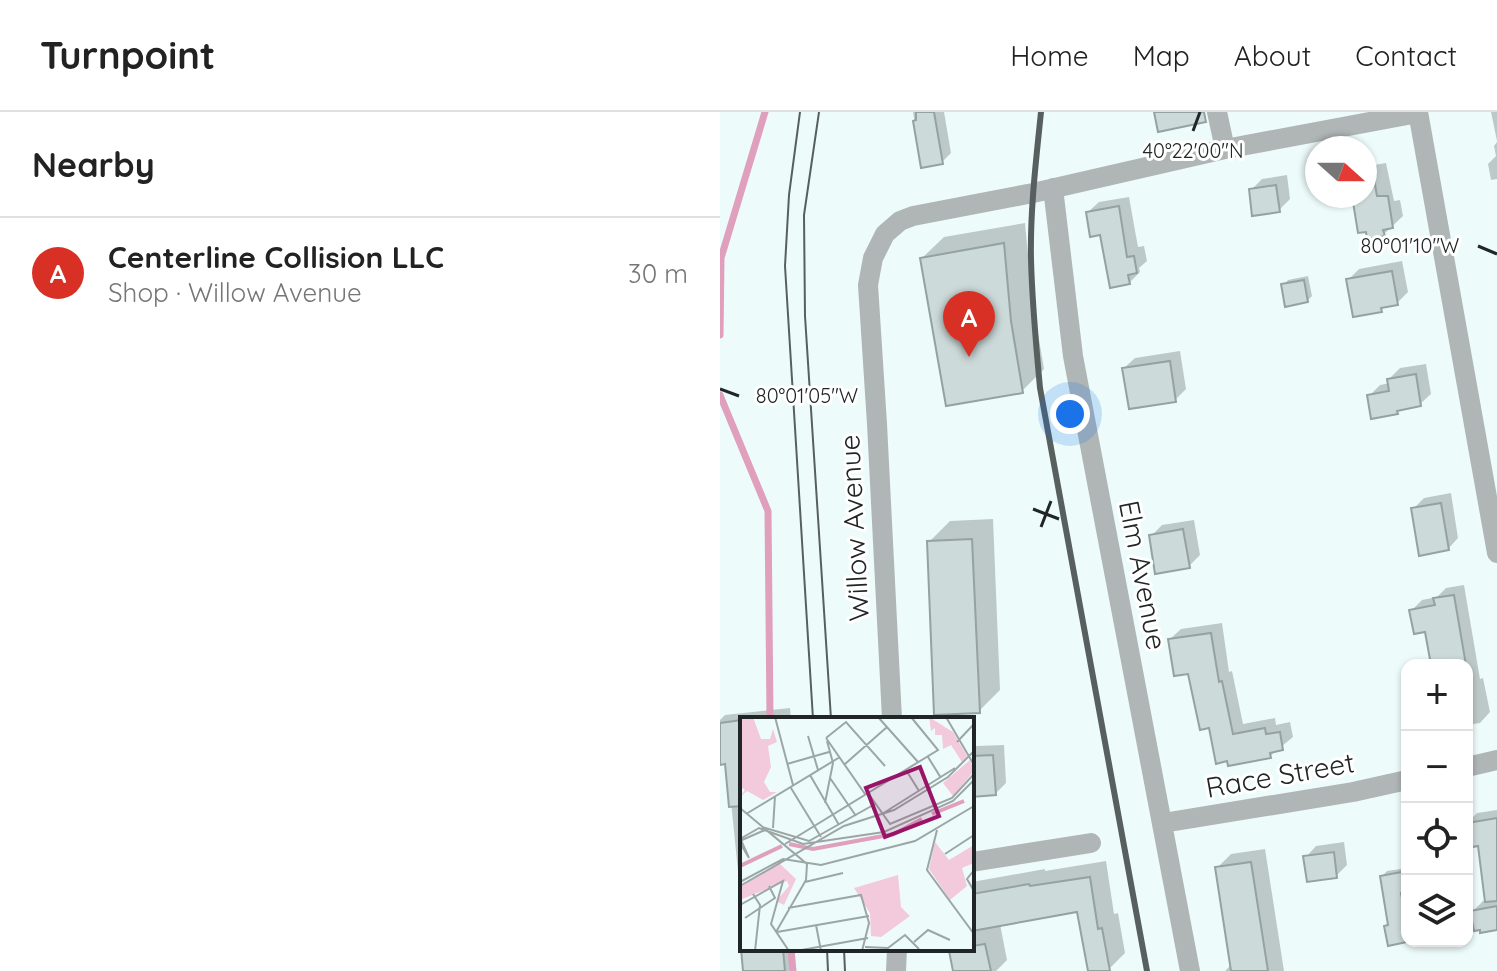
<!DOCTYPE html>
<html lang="en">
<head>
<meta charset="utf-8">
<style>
	body { margin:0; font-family:Quicksand,sans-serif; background:#f2f2f2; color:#222 }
	.controls { position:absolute; right:24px; bottom:24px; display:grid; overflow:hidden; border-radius:16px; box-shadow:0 2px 6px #0004 }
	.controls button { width:72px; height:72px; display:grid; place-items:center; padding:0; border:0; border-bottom:2px solid #e0e0e0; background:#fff; color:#222; font:40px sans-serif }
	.compass { position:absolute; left:585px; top:24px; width:72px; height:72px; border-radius:50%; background:#fff; box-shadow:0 2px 6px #0004; rotate:111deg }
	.you { position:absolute; left:350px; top:302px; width:28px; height:28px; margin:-20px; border:6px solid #fff; border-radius:50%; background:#1a73e8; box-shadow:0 0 0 12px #1a73e833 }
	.badge { display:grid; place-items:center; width:52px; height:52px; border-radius:50%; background:#d93025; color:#fff; font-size:26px; font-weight:700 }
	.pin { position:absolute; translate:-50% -66px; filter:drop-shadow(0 2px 4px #0008) }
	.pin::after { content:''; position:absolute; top:42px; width:28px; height:24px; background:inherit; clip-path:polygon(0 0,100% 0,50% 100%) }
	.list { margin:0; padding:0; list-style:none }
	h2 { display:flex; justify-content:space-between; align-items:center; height:104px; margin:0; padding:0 32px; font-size:34px }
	h2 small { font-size:26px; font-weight:400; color:#767676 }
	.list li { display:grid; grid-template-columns:52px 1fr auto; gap:24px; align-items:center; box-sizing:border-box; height:112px; padding:0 32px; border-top:2px solid #e0e0e0 }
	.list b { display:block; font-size:30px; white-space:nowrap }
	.list p { margin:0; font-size:26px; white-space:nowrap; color:#767676 }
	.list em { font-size:26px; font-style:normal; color:#767676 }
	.icon { flex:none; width:44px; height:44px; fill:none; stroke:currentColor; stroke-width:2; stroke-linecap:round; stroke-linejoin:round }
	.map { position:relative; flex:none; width:777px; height:859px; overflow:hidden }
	header { display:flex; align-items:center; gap:48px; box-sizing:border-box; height:112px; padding:0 40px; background:#fff; border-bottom:2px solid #e0e0e0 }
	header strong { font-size:38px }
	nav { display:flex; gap:44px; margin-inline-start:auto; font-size:28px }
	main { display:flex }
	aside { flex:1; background:#fff }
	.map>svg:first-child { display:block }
	.shadow { fill:#0003 }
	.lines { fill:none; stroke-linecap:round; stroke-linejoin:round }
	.stream { stroke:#df9fbd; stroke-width:7 }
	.building { fill:#ccdad9; stroke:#95a2a2; stroke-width:2 }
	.street { stroke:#b0b6b6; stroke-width:20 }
	.tram { stroke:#58605f; stroke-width:2 }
	.rail { stroke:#58605f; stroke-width:6 }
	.ticks { fill:none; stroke:#202625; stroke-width:3 }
	.labels { text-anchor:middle; stroke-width:6; stroke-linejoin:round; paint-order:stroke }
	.street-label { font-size:28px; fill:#202625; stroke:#fff }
	.inset-river { fill:none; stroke:#df9fbd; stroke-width:4 }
	.inset-road { fill:none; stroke:#9ba6a5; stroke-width:2 }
	.view { fill:#991367; fill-opacity:0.15; stroke:#991367; stroke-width:4 }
	.inset-edge { fill:none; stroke:#202625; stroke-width:4 }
	.ticks-label { font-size:20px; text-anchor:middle; fill:#202625; stroke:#fff; stroke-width:6; stroke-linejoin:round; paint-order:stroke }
</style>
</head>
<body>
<header>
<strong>Turnpoint</strong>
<nav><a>Home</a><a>Map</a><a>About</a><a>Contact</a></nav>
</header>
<main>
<aside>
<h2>Nearby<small></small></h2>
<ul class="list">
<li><span class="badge">A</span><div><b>Centerline Collision LLC</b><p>Shop · Willow Avenue</p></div><em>30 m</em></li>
</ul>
</aside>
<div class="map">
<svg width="777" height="859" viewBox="0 0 777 859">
	<rect width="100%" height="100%" fill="#edfcfb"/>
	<!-- shadow -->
	<path class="shadow" d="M193,0H224L231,41L222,50L202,54Z
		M771,0H777V29Z
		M777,30V67L771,68L768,52L776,44L774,34Z
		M653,51L654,53L666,51L674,89L680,88L683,104L664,122L633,84H645V52Z
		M567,63L570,87L559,98L531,78L542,67Z
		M409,85L418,135L424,134L427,149L419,156L420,160L409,171L382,121L368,100L379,90Z
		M305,111L312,186L324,257L302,279L202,146L224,125Z
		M682,149L688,180L677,191L666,193L661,198L628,168L639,157Z
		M588,164L592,184L587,189L564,173L568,168Z
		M460,239L466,277L455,288L404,256L415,246Z
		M706,252L711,282L700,292L682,296L677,301L649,284L660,273L670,271L669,267L680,256Z
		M731,381L738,426L728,437L693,397L704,386Z
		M273,407L280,578L259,599L209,430L230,409Z
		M474,408L480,443L469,454L431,424L442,413Z
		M744,473L760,567L763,566L770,600L760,611L747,613V553H713L706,518L691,499L702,488L717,485L726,476Z
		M502,511L509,560L512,559L523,612L555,606L556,613L570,610L573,625L550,644L490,614L470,560L450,527L461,517Z
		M70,596L71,607H22V828L20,802L22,799L7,650L0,651V608L5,603Z
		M284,633L286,671L275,682L252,683V639L256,634Z
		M777,698V816L752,800L763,789L767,788L760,732L747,717V711L757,701Z
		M624,730L627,753L616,764L586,745L596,734Z
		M545,737L564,859H505L512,852L497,756L511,742Z
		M386,749L394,802L398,801L405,841L389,857L370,859L358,798L280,812L287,848L276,859H235L230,837H252V770L325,757V759Z
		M687,756L686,778L687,828L666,814L670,811L662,764L667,759Z
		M23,837H72L74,859H25Z"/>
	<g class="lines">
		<!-- stream -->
		<path class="stream" d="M0,223L1,146L45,0
			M0,283L48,399L50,606
			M71,837L73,859"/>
	</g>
	<!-- building -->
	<path class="building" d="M196,0H214L223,52L201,56L193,9L196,8Z
		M434,0H484L486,10L438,20Z
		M654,67L657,84H668L673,116L663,118L665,124L647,127L646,120L638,121L632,84H645V69Z
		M556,73L560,100L532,104L529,77Z
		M399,94L407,145L414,144L417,161L408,163L410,172L390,176L380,123L370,125L366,100Z
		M284,131L291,209L303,281L226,294L200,146Z
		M672,159L678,193L661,196L662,200L633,205L626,167Z
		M584,168L588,190L565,195L561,172Z
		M450,249L456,290L409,297L402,256Z
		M696,262L701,294L677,299L678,302L651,307L647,283L669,279L667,267Z
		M721,391L729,438L699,444L691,396Z
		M463,417L470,456L435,462L429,423Z
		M252,427L260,601L214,603L207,429Z
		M734,483L746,553H711L705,520L694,522L689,498L715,493L713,486Z
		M491,521L499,570L502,569L513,622L545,616L546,622L560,620L563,638L550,641L551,646L508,654L507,649L496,652L489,616L480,618L468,562L454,564L448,527Z
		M22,608V694L9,695L5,652L0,653V611Z
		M273,643L276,683L252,685V644Z
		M777,706V789L765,790L758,734L747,736V711Z
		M614,740L617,766L587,770L583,744Z
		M531,750L548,859H511L495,755Z
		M687,759V780L681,781L687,811V830L668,834L664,814L668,813L660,764Z
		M370,765L378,817L382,816L390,859H368L357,800L252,819V782L309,772L310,774Z
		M777,794V818L760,821V818L754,819L750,799Z
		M265,832L271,859H233L229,839L252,837V834Z
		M21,837H63L65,859H23Z"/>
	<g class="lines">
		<!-- street -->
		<path class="street" d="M497,0L505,37
			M698,0L777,441
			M333,76L353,244L470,859
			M172,607L157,312L148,173L153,146L165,122L180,109L193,104L313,81L505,37L698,1
			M747,655L777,648
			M443,711L633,680L687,668
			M252,750L371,731
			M176,859L177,837"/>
		<!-- tram -->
		<path class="tram" d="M80,0L69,83L65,154L93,607
			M99,0L84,103L85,204L111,607
			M107,837L108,859
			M124,837L125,859"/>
		<!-- rail -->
		<path class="rail" d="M321,0C316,49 310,98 311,147C312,190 316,233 320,276L427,859"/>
	</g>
	<!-- ticks -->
	<path class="ticks" d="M473,19L480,0M758,134L777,142M0,277L19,284M313,397L339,407M321,415L331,389"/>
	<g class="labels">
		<!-- street labels -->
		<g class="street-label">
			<text transform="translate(134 416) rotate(-93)" y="10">Willow Avenue</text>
			<text transform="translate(423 463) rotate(79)" y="10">Elm Avenue</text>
			<text transform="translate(560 663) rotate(-10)" y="10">Race Street</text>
		</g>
	</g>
	<!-- overview -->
	<g transform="translate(20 605)">
		<rect width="234" height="234" fill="#edfcfb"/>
		<path d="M0,0H13L21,22H30L33,12L37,25L28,29L31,50L24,65L30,75H37L23,83L7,74L0,80L5,73L0,69ZM189,0L213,15L227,39L222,45L211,28L203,32L202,18H195V11L191,14ZM230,43L234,54L213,79L203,66ZM195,125L209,143L234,128V146L222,151L227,169L210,183L189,152ZM39,146L56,162L44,188L36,184L49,169L47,164L0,183V170ZM158,158L161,190L170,199L141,220L131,219L130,196L114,171Z" fill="#f3c9dc"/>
		<path class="inset-river" d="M192,97L224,84M49,127L73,132L154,117L182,102M0,149L42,129"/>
		<path class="inset-road" d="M35,0L53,68M138,0L178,45M206,0L234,48M68,19L78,53M86,21L106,5L145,49M86,21L125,77M217,25L234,7M188,40L201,61M47,47L89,35M105,47L147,10M166,53L179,74M70,58L99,108M90,61L116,99M51,71L81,120M128,76L150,107L212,81L234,57M85,86L93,46L87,24M0,91L67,147L66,163L36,215M6,97L100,40M142,97L215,51M22,110L69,124L135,87M33,111L35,79M197,113L187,153L234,217M0,122L19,111L63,127L144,115L213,84L234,63M2,123L25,113M0,126L9,141L1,123M45,127L198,33L171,0M205,137L234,118M234,153L227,162L234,174M0,165L43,142L81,148L175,124L234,89M65,165L103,156M0,169L104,109L154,93L208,60L234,34M13,177L20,188L15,234M0,188L43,164L31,207L49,234M48,191L121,178L129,206L122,234M5,201L35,181L29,169M76,208L81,234M37,215L129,199M174,225L188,213L210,223M125,230L148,231L165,218L179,232M56,234L128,221"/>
		<path class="view" d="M180,50L199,99L145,120L126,71Z"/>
		<rect width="234" height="234" class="inset-edge"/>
	</g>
	<g class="ticks-label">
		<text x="473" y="46">40°22'00"N</text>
		<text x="690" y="141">80°01'10"W</text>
		<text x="87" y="291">80°01'05"W</text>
	</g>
</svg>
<div class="controls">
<button>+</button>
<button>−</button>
<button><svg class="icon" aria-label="locate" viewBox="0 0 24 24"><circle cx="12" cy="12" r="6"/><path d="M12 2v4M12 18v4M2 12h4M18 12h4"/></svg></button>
<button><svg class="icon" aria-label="layers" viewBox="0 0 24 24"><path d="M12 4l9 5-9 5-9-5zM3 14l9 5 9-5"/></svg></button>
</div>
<svg class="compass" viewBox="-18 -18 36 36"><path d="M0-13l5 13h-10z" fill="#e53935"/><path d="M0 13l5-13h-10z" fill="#767676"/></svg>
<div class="you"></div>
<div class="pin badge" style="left:249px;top:245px">A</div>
</div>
</main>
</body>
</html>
